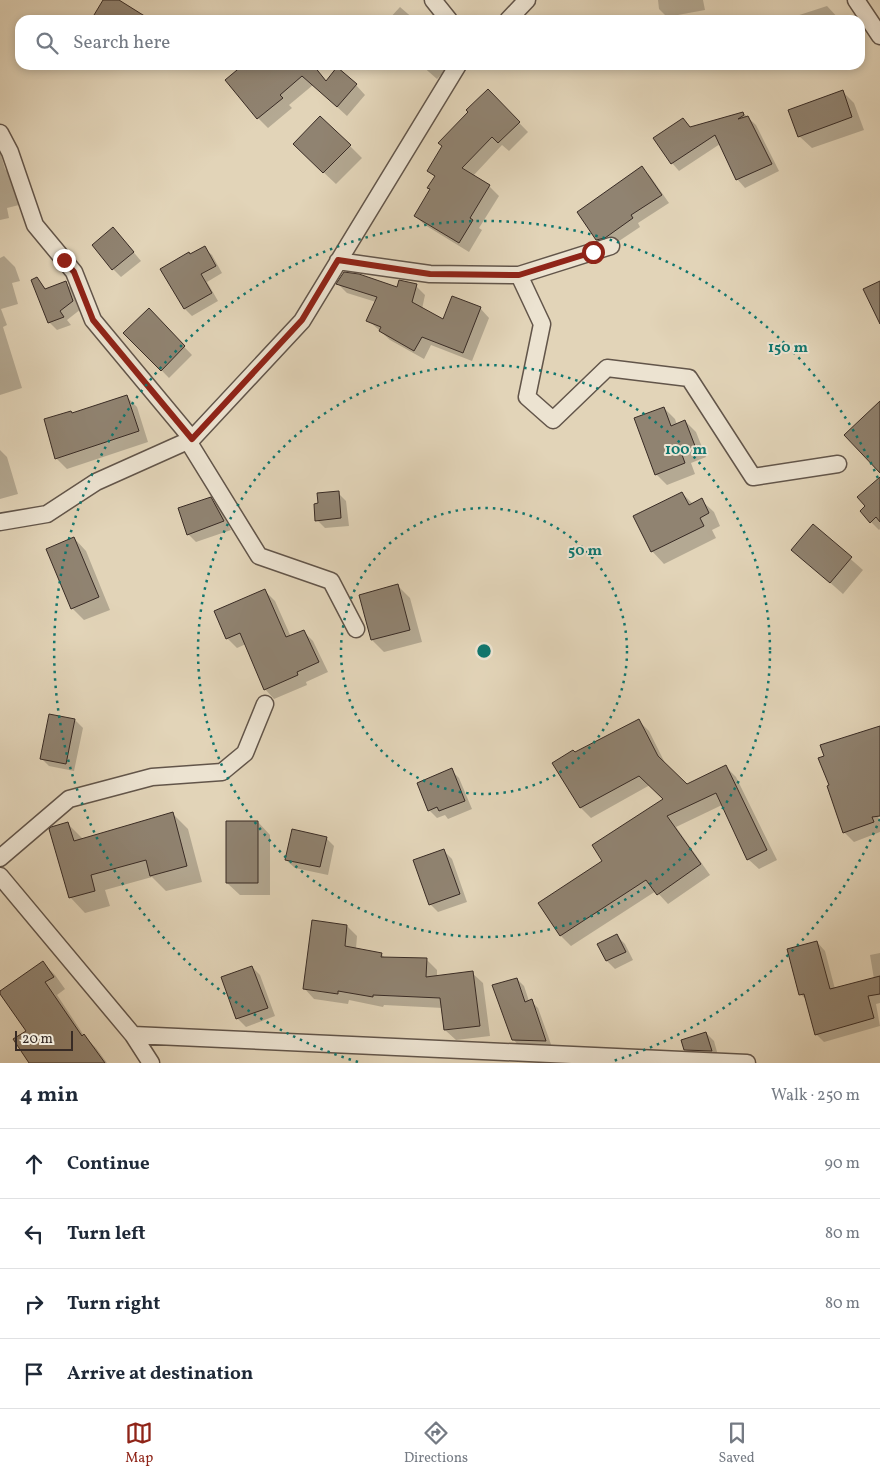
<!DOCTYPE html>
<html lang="en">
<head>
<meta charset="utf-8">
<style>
	body { margin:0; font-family:Vollkorn,serif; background:#f2f2f3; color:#1f2937 }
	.scale { position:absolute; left:15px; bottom:12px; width:58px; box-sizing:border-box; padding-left:5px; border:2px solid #382b25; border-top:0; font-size:14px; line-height:18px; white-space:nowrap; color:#382b25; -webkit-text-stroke:4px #ece3d1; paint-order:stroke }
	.stop { position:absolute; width:15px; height:15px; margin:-11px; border:4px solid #8f2418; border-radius:50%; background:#fff }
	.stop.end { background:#8f2418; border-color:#fff; box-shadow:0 1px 5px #0008 }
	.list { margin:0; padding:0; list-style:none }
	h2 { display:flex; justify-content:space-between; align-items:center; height:65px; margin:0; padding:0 20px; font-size:21px }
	h2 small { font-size:16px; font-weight:400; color:#747a83 }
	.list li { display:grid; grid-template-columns:32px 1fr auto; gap:15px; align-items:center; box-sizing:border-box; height:70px; padding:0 20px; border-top:1px solid #e0e1e3 }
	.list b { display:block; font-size:19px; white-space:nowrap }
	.list em { font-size:16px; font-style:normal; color:#747a83 }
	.icon { flex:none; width:28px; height:28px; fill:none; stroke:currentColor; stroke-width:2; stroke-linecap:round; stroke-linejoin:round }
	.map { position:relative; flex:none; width:880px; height:1063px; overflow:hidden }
	.search { position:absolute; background:#fff; box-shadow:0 2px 8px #0003; left:15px; right:15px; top:15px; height:55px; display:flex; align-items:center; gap:12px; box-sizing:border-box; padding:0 18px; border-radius:15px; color:#747a83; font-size:19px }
	.sheet { height:345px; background:#fff }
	nav { display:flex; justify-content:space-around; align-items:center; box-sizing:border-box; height:70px; border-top:1px solid #e0e1e3; background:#fff; font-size:14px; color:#747a83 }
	nav a { display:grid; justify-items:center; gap:2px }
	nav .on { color:#8f2418 }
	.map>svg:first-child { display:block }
	.shadow { fill:#0003 }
	.building { fill:#908371; stroke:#382b25 }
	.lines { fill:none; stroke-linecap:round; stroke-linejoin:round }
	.minor-casing { stroke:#62554a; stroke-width:19 }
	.minor { stroke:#ece3d1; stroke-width:16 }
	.route { stroke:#8f2418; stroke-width:6 }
	.ring { fill:none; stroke:#0f766e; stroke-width:2.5; stroke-dasharray:2.5 5 }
	.centre { fill:#0f766e; stroke:#ece3d1; stroke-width:2.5 }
	.ring-label { font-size:15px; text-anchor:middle; font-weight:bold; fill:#0f766e; stroke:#ece3d1; stroke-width:4; stroke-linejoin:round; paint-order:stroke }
</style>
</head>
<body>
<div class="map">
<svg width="880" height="1063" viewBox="0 0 880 1063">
	<rect width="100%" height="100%" fill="#e2d4b8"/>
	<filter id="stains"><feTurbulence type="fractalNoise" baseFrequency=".004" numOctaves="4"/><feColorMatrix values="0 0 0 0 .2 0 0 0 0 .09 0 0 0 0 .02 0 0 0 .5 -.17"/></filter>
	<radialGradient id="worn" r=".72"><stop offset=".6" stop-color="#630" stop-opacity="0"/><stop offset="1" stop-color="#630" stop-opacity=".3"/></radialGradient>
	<!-- shadow -->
	<path class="shadow" d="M658,0H703L705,10L667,17L659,9Z
		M827,6L840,20H784Z
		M400,7L415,20H388Z
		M245,65H313L327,82L356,85L365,95L347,116L313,85L289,105L292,108L268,128L258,118Z
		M421,65H451L453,85L441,75L437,79Z
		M786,65H796L788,68Z
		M488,91L528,132L509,151L502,145L473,176L489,186L499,196L479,228L482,230L469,252L425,225L415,216L431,190L435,177L428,170Z
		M842,91L854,103L864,130L812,148L799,136Z
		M743,113L756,125L779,171L745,188L738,180L720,144L679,171L672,163L683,119L691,128Z
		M350,146L362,158L336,184L306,156Z
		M0,151L5,169L11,175L19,205L7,208L9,218L0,220Z
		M642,168L650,176L669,203L638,223L640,227L613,245L605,248L597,239Z
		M121,237L141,261L121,277L113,269Z
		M204,248L212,255L222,273L207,282L218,301L192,316L185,309L162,269Z
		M4,256L15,267L20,281L12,283L18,304L1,309L7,325L3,327L22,388L0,395V258Z
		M36,279L47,290L65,283L74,291L81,309L67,320L71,325L57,330L49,322Z
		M338,284L398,288L416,286L425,295L422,309L443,321L480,308L489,318L472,361L431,345L424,359L390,340L368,320L376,302L347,293Z
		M149,310L192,355L169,378L125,333Z
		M126,396L137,407L148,442L67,469L56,458L72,414Z
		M664,408L675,419L677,425L685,421L696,432L706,457L691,463L695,474L667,485L656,474Z
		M0,450L7,457L18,494L0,499Z
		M880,479V529L879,530L871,522L867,506Z
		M338,493L346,501L349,526L325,528L317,520Z
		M682,493L693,504L701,500L714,512L720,526L712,530L716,538L664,564L652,551Z
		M210,498L218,506L231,530L196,542L188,534Z
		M813,526L863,570L843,594L793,550Z
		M74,538L86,551L110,610L84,620L72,608Z
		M398,586L410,598L422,642L384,652L372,640Z
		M265,591L275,601L291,637L303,631L313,641L328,672L306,682L307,685L274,699L265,689L246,644L237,648L227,638Z
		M75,720L83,728L74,771L49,766L41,758Z
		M639,721L649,731L667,767L687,785L726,767L736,777L777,860L759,869L748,859L722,805L676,827L710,875L668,904L656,891L571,946L561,936L604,861L664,799L650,785L591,818L581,808L554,763Z
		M880,727V793L871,796L880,823V832L854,842L844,832Z
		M451,770L459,778L472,809L448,819L445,815L437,818L429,810Z
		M173,814L188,829L202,882L166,891L152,877L105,890L110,906L85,913L70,897L68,824L83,839Z
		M258,822L270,835V895H240L227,883Z
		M326,838L334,846L328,875L295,868L286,860Z
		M444,851L452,859L467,902L438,912L430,904Z
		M347,926L357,936L356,949L381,954L385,958L427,960L437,970V977L472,973L483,983L490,1036L456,1040L445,1030L443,1008L384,1005L383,1007L349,1000L348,1004L314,999L304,988Z
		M617,936L625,944L633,960L615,969L607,961L599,944Z
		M817,942L825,951L835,989L874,979L870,955L880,953V1003L876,1004L880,1026L824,1042L816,1034L807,1000L800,994Z
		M43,963L55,975L65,989L57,995L85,1037L96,1048L107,1063H31L15,1040L27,1031Z
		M252,967L260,975L275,1016L246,1027L238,1019L223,978Z
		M517,979L524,986L529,1001H531L538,1008L552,1047H520L513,1039Z
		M706,1033L714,1041L719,1059L694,1058L685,1049Z"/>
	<!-- building -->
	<path class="building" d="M103,0H119L151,20H91Z
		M243,65H316L314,66L326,81L337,67L357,84L337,107L302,76L280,95L283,98L257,119L225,80Z
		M488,89L520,122L498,143L492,137L462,168L490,185L470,218L473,220L459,243L414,216L430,189L427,188L435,176L427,171L442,146L438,143L468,112L466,110Z
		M843,90L852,117L798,137L788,110Z
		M743,112L744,115L738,119L748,116L772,164L736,180L715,135L671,164L653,138L683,118L690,127Z
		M320,116L351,145L323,173L293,144Z
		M642,166L662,195L631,215L633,218L605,238L596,240L577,212Z
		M113,227L134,252L112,270L92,245Z
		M205,246L216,266L201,274L212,293L184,309L160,269L189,252L190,254Z
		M344,272L359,274L397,287L399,280L417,284L412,302L443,319L452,296L481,307L463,353L422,337L414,351L379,331L381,327L366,321L377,297L336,284Z
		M37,277L45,289L66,281L73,301L60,311L64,317L48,323L31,280Z
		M880,281V324L863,289Z
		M149,308L185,346L161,371L123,333Z
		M127,395L139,431L55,459L44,419L71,411L72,413Z
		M880,401V473L844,435Z
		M664,407L671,426L685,420L695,446L681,452L685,463L655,475L634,418Z
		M880,477V522L876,517L870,523L860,511L865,506L857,497Z
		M339,491L341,518L315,521L314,504L318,503L317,493Z
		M682,492L689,505L702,498L709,513L700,518L704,526L651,552L633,516Z
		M211,497L224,521L187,535L178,508Z
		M813,524L852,557L830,583L791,550Z
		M74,537L99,597L71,609L46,549Z
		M398,584L410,630L371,640L359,595Z
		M265,589L286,637L304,630L319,662L297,672L298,675L264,690L240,633L226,639L214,611Z
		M49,714L75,719L66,764L40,759Z
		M639,719L658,756L687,784L726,765L767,850L747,860L716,793L667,816L701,864L657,895L646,880L560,936L538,903L602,861L592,845L663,799L639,776L580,808L552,763L573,750L575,752Z
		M880,726V816L872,817L874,822L843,833L827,786L829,785L818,758L824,756L820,745Z
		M452,768L465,801L439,811L437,807L428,811L417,783Z
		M173,812L187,866L150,876L146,860L91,875L95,891L69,898L49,829L51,827L68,822L74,841Z
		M226,821H258V883H226Z
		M292,829L327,837L320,867L285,860Z
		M444,849L460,894L429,905L413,860Z
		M312,920L347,925L345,946L382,953L381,957L427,958L426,977L473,971L480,1026L444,1030L440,998L373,995V997L338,991V994L303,989Z
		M617,934L626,952L606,961L597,944Z
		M817,941L830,989L880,976V994L868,996L874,1018L815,1035L804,994L799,995L787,949Z
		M43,961L54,977L45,982L82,1036L84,1034L105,1063H29L13,1039L26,1031L0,994V991Z
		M252,966L268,1008L236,1019L221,977Z
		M517,978L525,1002L532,999L546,1041L512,1040L492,985Z
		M706,1032L712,1051L684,1050L681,1040Z"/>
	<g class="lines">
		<defs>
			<path id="minor" d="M433,0L449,20
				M856,0L880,36
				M508,20L527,0
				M0,133L10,152L35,225L74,272L93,320L192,439
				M338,261L430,274L519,275L542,324L527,397L553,420L607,368L689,378L753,477L838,464
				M519,275L611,246
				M188,441L259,556L331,581L356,629
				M0,522L47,514L96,482L192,439L302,321L458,65
				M0,858L69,799L152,777L222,772L245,753L265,704
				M0,876L133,1035L151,1063
				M133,1035L747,1063"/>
		</defs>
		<!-- minor casing -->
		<use href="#minor" class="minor-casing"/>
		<!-- minor -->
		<use href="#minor" class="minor"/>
	</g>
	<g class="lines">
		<!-- route -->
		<path class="route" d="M64,260L74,272L93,320L192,439L302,320L338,260L430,274L519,275L593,252"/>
	</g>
	<!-- distance rings -->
	<g class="ring">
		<circle cx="484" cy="651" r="143"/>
		<circle cx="484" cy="651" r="286"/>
		<path d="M880 819A430 430 0 0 1 610 1062M358 1062A430 430 0 1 1 880 483"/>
	</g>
	<circle cx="484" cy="651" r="8" class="centre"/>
	<g class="ring-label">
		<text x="788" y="352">150 m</text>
		<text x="686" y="454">100 m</text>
		<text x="585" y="555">50 m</text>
	</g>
	<rect width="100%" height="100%" filter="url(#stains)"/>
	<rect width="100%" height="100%" fill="url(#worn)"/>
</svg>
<div class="scale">20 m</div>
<div class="stop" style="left:593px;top:252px"></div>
<div class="stop end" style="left:64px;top:260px"></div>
<div class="search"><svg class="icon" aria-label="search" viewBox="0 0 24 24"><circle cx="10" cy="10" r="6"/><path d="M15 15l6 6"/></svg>Search here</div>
</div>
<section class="sheet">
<h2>4 min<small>Walk · 250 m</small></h2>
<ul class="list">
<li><svg class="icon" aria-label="ahead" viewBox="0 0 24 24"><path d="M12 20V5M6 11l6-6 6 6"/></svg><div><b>Continue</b></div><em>90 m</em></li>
<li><svg class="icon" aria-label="left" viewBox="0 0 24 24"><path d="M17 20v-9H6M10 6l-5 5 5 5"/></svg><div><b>Turn left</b></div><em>80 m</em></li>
<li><svg class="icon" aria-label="right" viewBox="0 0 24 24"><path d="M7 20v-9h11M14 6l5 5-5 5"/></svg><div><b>Turn right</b></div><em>80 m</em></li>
<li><svg class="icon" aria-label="arrive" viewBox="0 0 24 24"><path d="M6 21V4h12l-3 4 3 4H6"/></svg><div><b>Arrive at destination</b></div></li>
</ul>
</section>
<nav>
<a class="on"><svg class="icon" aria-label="map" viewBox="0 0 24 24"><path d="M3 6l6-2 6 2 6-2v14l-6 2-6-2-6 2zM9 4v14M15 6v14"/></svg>Map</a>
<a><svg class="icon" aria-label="directions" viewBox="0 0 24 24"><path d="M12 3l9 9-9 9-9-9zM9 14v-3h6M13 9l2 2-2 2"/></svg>Directions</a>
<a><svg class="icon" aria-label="saved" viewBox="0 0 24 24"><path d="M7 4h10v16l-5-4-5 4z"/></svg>Saved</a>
</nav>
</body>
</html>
